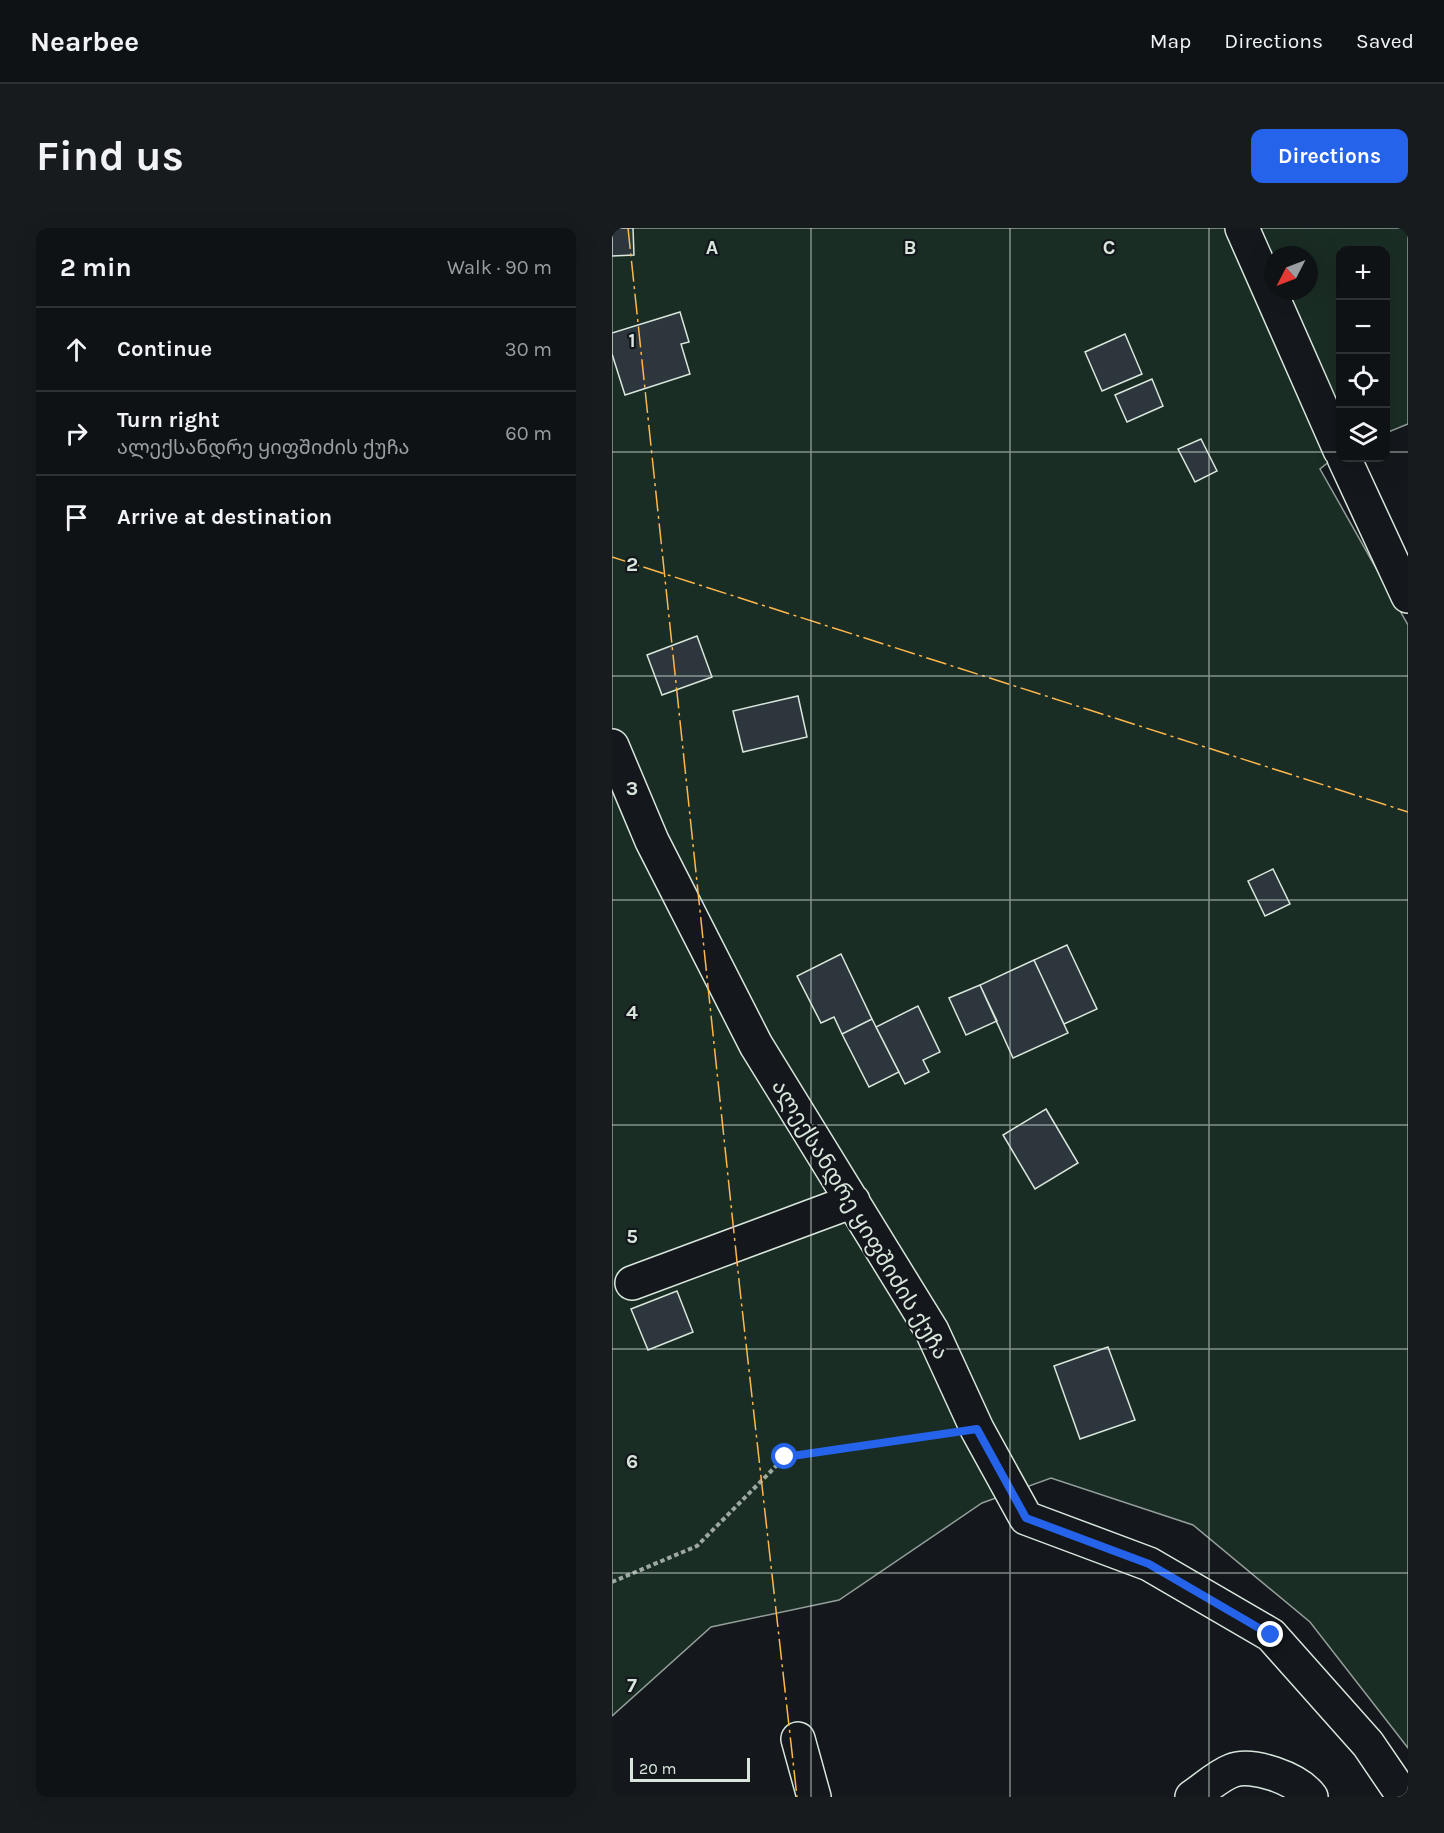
<!DOCTYPE html>
<html lang="en">
<head>
<meta charset="utf-8">
<style>
	body { margin:0; font-family:Karla,"Noto Sans Georgian",sans-serif; background:#181b1e; color:#f1f3f6 }
	.controls { position:absolute; right:18px; top:18px; display:grid; overflow:hidden; border-radius:12px; box-shadow:0 6px 24px #0002 }
	.controls button { width:54px; height:54px; display:grid; place-items:center; padding:0; border:0; border-bottom:2px solid #2f3234; background:#0f1215; color:#f1f3f6; font:30px sans-serif }
	.compass { position:absolute; left:652px; top:18px; width:54px; height:54px; border-radius:50%; background:#0f1215; box-shadow:0 6px 24px #0002; rotate:228deg }
	.scale { position:absolute; left:18px; bottom:15px; width:120px; box-sizing:border-box; padding-left:6px; border:3px solid #d8e6dc; border-top:0; font-size:16px; line-height:21px; white-space:nowrap; color:#d8e6dc; -webkit-text-stroke:4px #14181c; paint-order:stroke }
	.stop { position:absolute; width:18px; height:18px; margin:-14px; border:4px solid #2563eb; border-radius:50%; background:#fff }
	.stop.end { background:#2563eb; border-color:#fff; box-shadow:0 2px 6px #0008 }
	.list { margin:0; padding:0; list-style:none }
	h2 { display:flex; justify-content:space-between; align-items:center; height:78px; margin:0; padding:0 24px; font-size:26px }
	h2 small { font-size:20px; font-weight:400; color:#9b9ea0 }
	.list li { display:grid; grid-template-columns:39px 1fr auto; gap:18px; align-items:center; box-sizing:border-box; height:84px; padding:0 24px; border-top:2px solid #2f3234 }
	.list b { display:block; font-size:22px; white-space:nowrap }
	.list p { margin:0; font-size:20px; white-space:nowrap; color:#9b9ea0 }
	.list em { font-size:20px; font-style:normal; color:#9b9ea0 }
	.icon { flex:none; width:33px; height:33px; fill:none; stroke:currentColor; stroke-width:2; stroke-linecap:round; stroke-linejoin:round }
	.map { position:relative; flex:none; width:796px; height:1569px; overflow:hidden; border-radius:12px }
	header { display:flex; align-items:center; gap:36px; box-sizing:border-box; height:84px; padding:0 30px; background:#0f1215; border-bottom:2px solid #2f3234 }
	header strong { font-size:28px }
	nav { display:flex; gap:33px; margin-inline-start:auto; font-size:21px }
	.intro { display:flex; align-items:center; justify-content:space-between; box-sizing:border-box; height:144px; padding:0 36px }
	h1 { margin:0; font-size:42px }
	.button { padding:15px 27px; border-radius:12px; background:#2563eb; color:#fff; font-size:21px; font-weight:700 }
	main { display:flex; gap:36px; padding:0 36px }
	aside { flex:1; background:#0f1215; border-radius:12px; box-shadow:0 6px 24px #0002 }
	.map>svg:first-child { display:block }
	.green { fill:#1a2d24; stroke:#939e99; stroke-width:1.5; fill-rule:evenodd }
	.building { fill:#2c363c; stroke:#d8e6dc; stroke-width:1.5 }
	.lines { fill:none; stroke-linecap:round; stroke-linejoin:round }
	.minor-casing { stroke:#d8e6dc; stroke-width:36 }
	.path { stroke:#9da8a2; stroke-width:4; stroke-dasharray:4.5 3; stroke-linecap:butt }
	.minor { stroke:#14181c; stroke-width:33 }
	.power { stroke:#ffb74d; stroke-width:1.5; stroke-dasharray:21 4.5 3 4.5; stroke-linecap:butt }
	.route { stroke:#2563eb; stroke-width:8 }
	.grid { fill:none; stroke:#d8e6dc; stroke-width:1.5; stroke-opacity:0.55 }
	.labels { text-anchor:middle; stroke-width:4.5; stroke-linejoin:round; paint-order:stroke }
	.street-label { font-size:22px; fill:#d8e6dc; stroke:#14181c }
	.grid-label { font-size:20px; text-anchor:middle; font-weight:bold; fill:#d8e6dc; stroke:#14181c; stroke-width:4.5; stroke-linejoin:round; paint-order:stroke }
</style>
</head>
<body>
<header>
<strong>Nearbee</strong>
<nav><a>Map</a><a>Directions</a><a>Saved</a></nav>
</header>
<div class="intro"><h1>Find us</h1><a class="button">Directions</a></div>
<main>
<aside>
<h2>2 min<small>Walk · 90 m</small></h2>
<ul class="list">
<li><svg class="icon" aria-label="ahead" viewBox="0 0 24 24"><path d="M12 20V5M6 11l6-6 6 6"/></svg><div><b>Continue</b></div><em>30 m</em></li>
<li><svg class="icon" aria-label="right" viewBox="0 0 24 24"><path d="M7 20v-9h11M14 6l5 5-5 5"/></svg><div><b>Turn right</b><p>ალექსანდრე ყიფშიძის ქუჩა</p></div><em>60 m</em></li>
<li><svg class="icon" aria-label="arrive" viewBox="0 0 24 24"><path d="M6 21V4h12l-3 4 3 4H6"/></svg><div><b>Arrive at destination</b></div></li>
</ul>
</aside>
<div class="map">
<svg width="796" height="1569" viewBox="0 0 796 1569">
	<rect width="100%" height="100%" fill="#14181c"/>
	<!-- green -->
	<path class="green" d="M0,0H796V196L774,205V22H728V225L708,241L796,397V1520L698,1394L581,1297L439,1250L370,1275L227,1372L99,1399L0,1488ZM661,27H697V63H661Z"/>
	<!-- building -->
	<path class="building" d="M0,0H21L22,27L0,28Z
		M68,84L77,114L69,116L78,146L13,167L0,126V105Z
		M513,106L530,146L490,163L473,124Z
		M540,151L551,178L515,194L503,167Z
		M589,211L605,243L583,254L566,221Z
		M85,408L100,449L50,467L35,427Z
		M186,468L195,509L131,524L121,483Z
		M661,641L678,676L653,688L636,653Z
		M455,717L485,781L452,796L422,732Z
		M229,726L260,791L230,806L222,789L209,795L185,748Z
		M422,732L456,805L401,830L368,757Z
		M368,757L385,793L354,807L337,770Z
		M306,778L328,824L311,832L317,844L293,856L264,799Z
		M260,791L287,844L257,859L230,806Z
		M434,881L466,935L423,961L391,907Z
		M65,1063L81,1104L36,1122L19,1081Z
		M496,1119L523,1192L468,1211L442,1138Z"/>
	<g class="lines">
		<defs>
			<path id="minor" d="M630,0L728,222
				M732,230L796,368
				M0,518L40,613L144,817L320,1103L365,1201L414,1290L537,1336L659,1407L756,1516L792,1569
				M20,1055L241,973
				M186,1511L202,1569
				M580,1569C592,1561 606,1548 619,1543C640,1534 686,1551 699,1569"/>
		</defs>
		<!-- minor casing -->
		<use href="#minor" class="minor-casing"/>
		<!-- path -->
		<path class="path" d="M0,1354L85,1318L173,1229L328,1206"/>
		<!-- minor -->
		<use href="#minor" class="minor"/>
		<!-- power -->
		<path class="power" d="M16,0L128,1062L185,1569
			M0,329L796,584"/>
	</g>
	<g class="lines">
		<!-- route -->
		<path class="route" d="M173,1229L365,1201L414,1290L537,1336L659,1407"/>
	</g>
	<!-- grid -->
	<path class="grid" d="M199,0V1569M398,0V1569M597,0V1569M0,224H728M774,224H796M0,448H796M0,672H796M0,897H796M0,1121H796M0,1345H796"/>
	<g class="labels">
		<!-- street labels -->
		<g class="street-label">
			<text transform="translate(249 991) rotate(59)" y="8">ალექსანდრე ყიფშიძის ქუჩა</text>
		</g>
	</g>
	<g class="grid-label">
		<text x="100" y="26">A</text>
		<text x="298" y="26">B</text>
		<text x="497" y="26">C</text>
		<text x="20" y="119">1</text>
		<text x="20" y="343">2</text>
		<text x="20" y="567">3</text>
		<text x="20" y="791">4</text>
		<text x="20" y="1015">5</text>
		<text x="20" y="1240">6</text>
		<text x="20" y="1464">7</text>
	</g>
</svg>
<div class="controls">
<button>+</button>
<button>−</button>
<button><svg class="icon" aria-label="locate" viewBox="0 0 24 24"><circle cx="12" cy="12" r="6"/><path d="M12 2v4M12 18v4M2 12h4M18 12h4"/></svg></button>
<button><svg class="icon" aria-label="layers" viewBox="0 0 24 24"><path d="M12 4l9 5-9 5-9-5zM3 14l9 5 9-5"/></svg></button>
</div>
<svg class="compass" viewBox="-18 -18 36 36"><path d="M0-13l5 13h-10z" fill="#e53935"/><path d="M0 13l5-13h-10z" fill="#9b9ea0"/></svg>
<div class="scale">20 m</div>
<div class="stop" style="left:173px;top:1229px"></div>
<div class="stop end" style="left:659px;top:1407px"></div>
</div>
</main>
</body>
</html>
